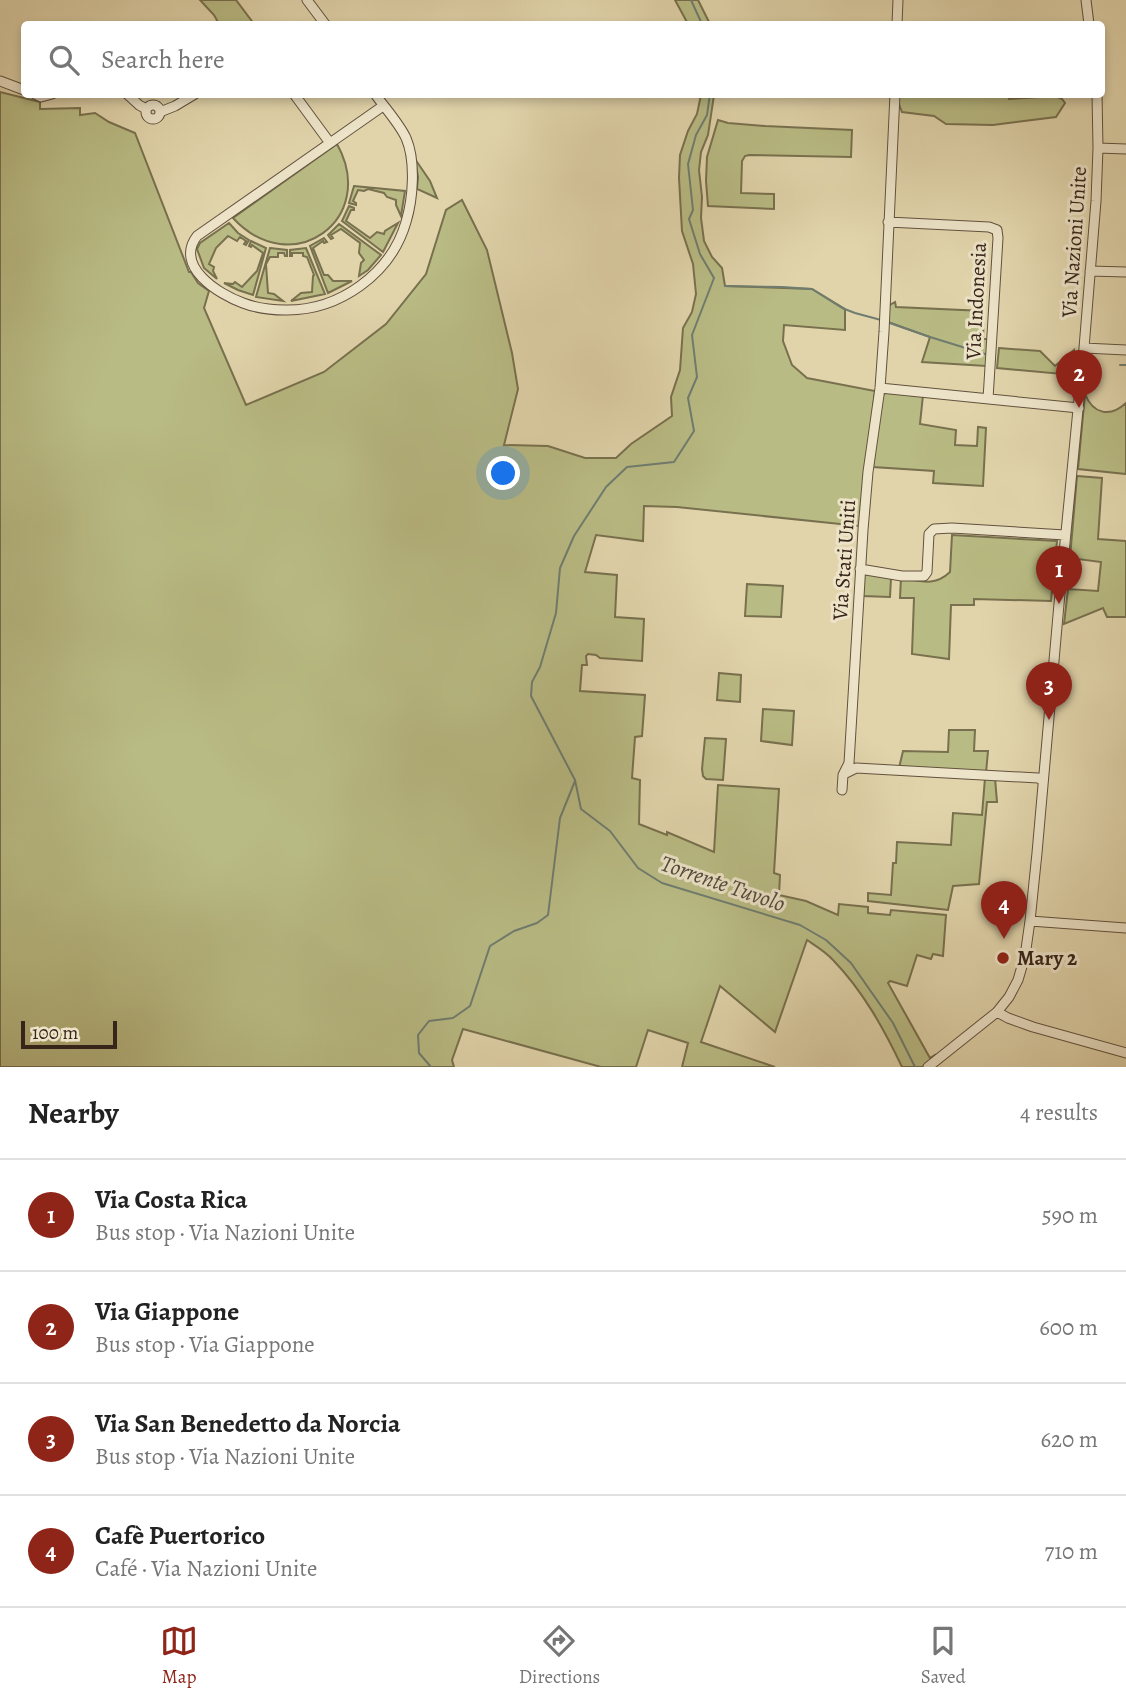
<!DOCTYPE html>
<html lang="en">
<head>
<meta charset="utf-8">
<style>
	body { margin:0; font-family:Alegreya,serif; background:#f6f6f6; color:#222 }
	.scale { position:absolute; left:21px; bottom:18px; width:96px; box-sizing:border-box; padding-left:7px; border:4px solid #382519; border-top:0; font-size:19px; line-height:24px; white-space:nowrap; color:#382519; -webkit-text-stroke:5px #ece3c8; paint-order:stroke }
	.you { position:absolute; left:504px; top:474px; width:24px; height:24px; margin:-18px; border:5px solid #fff; border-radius:50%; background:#1a73e8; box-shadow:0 0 0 10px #1a73e833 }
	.badge { display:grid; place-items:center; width:46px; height:46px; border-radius:50%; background:#8f2418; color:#fff; font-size:23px; font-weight:700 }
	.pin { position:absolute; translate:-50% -58px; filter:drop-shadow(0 2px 4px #0008) }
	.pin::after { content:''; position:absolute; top:37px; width:24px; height:21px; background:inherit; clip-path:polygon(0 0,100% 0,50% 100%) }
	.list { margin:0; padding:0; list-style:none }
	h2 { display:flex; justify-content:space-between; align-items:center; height:91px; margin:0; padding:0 28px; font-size:30px }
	h2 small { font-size:23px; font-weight:400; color:#767676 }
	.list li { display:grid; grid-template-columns:46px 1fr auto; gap:21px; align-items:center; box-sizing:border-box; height:112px; padding:0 28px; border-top:2px solid #e0e0e0 }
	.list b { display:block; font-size:26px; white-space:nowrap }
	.list p { margin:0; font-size:23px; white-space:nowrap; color:#767676 }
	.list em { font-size:23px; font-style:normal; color:#767676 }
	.icon { flex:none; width:38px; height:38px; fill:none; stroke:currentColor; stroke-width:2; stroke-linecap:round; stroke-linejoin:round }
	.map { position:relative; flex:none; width:1126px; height:1067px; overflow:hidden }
	.search { position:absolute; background:#fff; box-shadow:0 4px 10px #0003; left:21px; right:21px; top:21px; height:77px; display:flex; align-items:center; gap:18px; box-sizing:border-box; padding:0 24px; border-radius:7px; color:#767676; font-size:26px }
	.sheet { height:539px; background:#fff }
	nav { display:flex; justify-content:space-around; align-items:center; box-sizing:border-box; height:98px; border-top:2px solid #e0e0e0; background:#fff; font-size:19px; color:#767676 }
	nav a { display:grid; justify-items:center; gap:4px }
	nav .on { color:#8f2418 }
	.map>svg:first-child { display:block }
	.green { fill:#b9bb84; stroke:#78704e; stroke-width:2 }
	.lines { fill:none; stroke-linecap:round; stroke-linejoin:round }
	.stream { stroke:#6f7d70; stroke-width:2 }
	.minor-casing { stroke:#62513e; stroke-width:11 }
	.minor { stroke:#ece3c8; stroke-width:9 }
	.poi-dot { fill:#8f2418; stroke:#ece3c8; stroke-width:2.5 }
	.labels { text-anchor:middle; stroke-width:6; stroke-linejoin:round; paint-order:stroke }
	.street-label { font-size:21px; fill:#382519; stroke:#ece3c8 }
	.poi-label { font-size:21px; font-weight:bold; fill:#382519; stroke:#ece3c8; text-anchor:start }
	.water-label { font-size:23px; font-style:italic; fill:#4f4a3d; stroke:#ece3c8 }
</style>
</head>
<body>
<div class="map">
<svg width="1126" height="1067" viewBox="0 0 1126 1067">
	<rect width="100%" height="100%" fill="#e1d4ab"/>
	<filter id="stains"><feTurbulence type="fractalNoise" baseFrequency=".00286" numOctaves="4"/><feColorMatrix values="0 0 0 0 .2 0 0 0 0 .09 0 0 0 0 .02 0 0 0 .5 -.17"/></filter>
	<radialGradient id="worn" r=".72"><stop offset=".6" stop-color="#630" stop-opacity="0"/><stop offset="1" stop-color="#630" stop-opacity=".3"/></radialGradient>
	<!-- green -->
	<path class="green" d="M200,0H236L254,24H219L214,15Z
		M675,0H698L710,24H688Z
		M0,92L40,102V109L80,108V115L95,113L109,122L135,133L189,272H191L198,283L209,291L204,308L246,405L324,372L386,324L426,274L446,210L462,200L487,250L512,353L518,389L504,445L548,446L585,458H616L631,444L672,416L671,397L680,370L683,328L692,312L696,294L693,264L682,231L679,178L680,155L688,131L697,114L701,95H714L708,135L701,152L699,170L702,197L701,218L704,241L712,257L722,268L725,286L812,289L845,309V330L784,325L783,341L792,365L807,378L875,391L859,526L677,507L644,506L643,541L596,535L585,572L617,575L615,617L644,619L642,661L600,658L596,655L588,654L586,656L587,665H582L580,691L645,695L642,736L635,737L632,778L640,780L639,824L667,835V832L714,852L718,785L779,789L774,873L780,875L779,895L806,901L838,915L839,904L868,907V913L890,915L891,910L946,915L943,956L933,954L931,959L917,955L907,986L890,981L888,983L930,1058L935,1055L936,1057L922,1067H902C884,1029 863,991 833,960C826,952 816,946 807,940L775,1032L720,986L701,1042L775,1067H682L688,1043L648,1030L636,1067H601L463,1029L452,1060L454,1067H0Z
		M899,94H1008L1009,99L1056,96L1062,99L1065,103L1056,117L993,125L946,124L934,116L902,112L899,104Z
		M718,120L728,123L765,126L852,130L851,157L749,155L745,156L742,161L741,193L774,194V209L708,206L706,181L707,157Z
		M337,144C379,219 292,282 233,218Z
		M415,159L430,181L437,198L417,189L418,177Z
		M354,186L405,191L401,216L396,205V200L387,197L384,193L368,189L364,191L358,190L353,201L356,203V205L349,203Z
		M349,206L354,208V210H351L346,221L370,238L377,232L384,234L385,231L398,223L383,252L342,221Z
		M229,223L238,233L249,240L246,245L244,244L246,241L240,237L237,241L228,236L216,248L209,264L214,267L213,271L217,279L204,268L197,249L200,243Z
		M339,224L381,255L368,270L359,276L361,263L364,260L359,253L360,243L341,229L331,235L333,238L331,239L328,235Z
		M324,238L327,242L324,243L323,241L313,248L324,275H328L333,281H352L328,293L310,246Z
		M251,241L266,248L253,295L238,290L224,283L233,284L235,282L242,287L257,271L263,253L252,245L251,247L249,246Z
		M270,248L287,250V256H285L284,253H278V257H270L266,264L268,293L274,294L283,301L256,297Z
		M306,248L325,294L291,301L301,293L312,292L313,276L314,275L307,257L303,256V253H292V256H290V250Z
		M895,302L896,307L984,311L983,339H988L986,366L922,362L930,337L888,322V306Z
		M999,348L1040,351L1055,366L1074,350L1073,375L997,368Z
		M881,392L923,395L920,424L956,430L955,445L977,446L978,427L986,428L983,486L933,483L934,471L873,467Z
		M1085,394C1093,414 1110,418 1126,403V474L1078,469Z
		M1077,476L1102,478L1098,539L1126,541V617H1107L1103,608L1064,624L1068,589L1098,591L1101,562L1070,558Z
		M952,535L1057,541L1051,601L974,599V605H951L949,659L912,654L914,598H900L901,578C921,581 934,587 950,572Z
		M863,573L891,578L890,597L862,596Z
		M747,584L783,586L781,617L745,616Z
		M719,673L741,675L740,702L717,700Z
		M763,709L794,711L792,745L761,741Z
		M949,730H975L974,751H988L986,773L899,768L903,751L948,752Z
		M705,738L726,739L723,780L706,779L703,776L702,769Z
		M985,778H995L997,802H987L979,884L953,886L948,910L868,901V893L891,895L893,863H896L897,842L951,845L953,813L982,815Z"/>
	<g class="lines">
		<!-- stream -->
		<path class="stream" d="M691,0L702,24
			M710,94L707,115L696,135L688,164L693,210L689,219L700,254L714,278L692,335L697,377L688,398L694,431L674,462L627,467L606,487L574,536L560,568L556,613L540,667L532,682L531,696L575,780L581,809L610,831L638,868L662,883L800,925L826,940L851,963L893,1023L915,1067
			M725,286L782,287L812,289L842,308L855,313L881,320
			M887,322L930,337L985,354
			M1120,365H1126
			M431,1067L419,1053L418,1035L429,1021L453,1018L470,1006L490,946L514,931L537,923L548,915L560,818L575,781"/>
		<defs>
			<path id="minor" d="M307,0L325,24
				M1086,0L1089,24
				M897,24L898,0
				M0,81L24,90
				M35,94L41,97L52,94
				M127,94L139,105L146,109
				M294,94L330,143
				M375,94C385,108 399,123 406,138C416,161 413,199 406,222C391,274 339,311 285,310C272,310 256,308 243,303C218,294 174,266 197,236L383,106
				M146 112a7 7 0 1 1 14 0a7 7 0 1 1-14 0Z
				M160,112L175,106L195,94
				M1098,148L1126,149
				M888,222L989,227L997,230L998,238L988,399
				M1090,271L1126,272
				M1084,348L1126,350
				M880,388L1079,408
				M860,569L902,576H924L927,572L929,534L934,529L952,528L1065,535
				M844,774L856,768L1038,778L1043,780
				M842,790L843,775L849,763L863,530L868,472L880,388L884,332L895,94
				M1030,921L1126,928
				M997,1012L1008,1018L1033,1027L1126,1053
				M928,1067L997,1012L1009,997L1018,980L1025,956L1030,921L1037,853L1059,604L1084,348L1096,201L1098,148L1097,94"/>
		</defs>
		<!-- minor casing -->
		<use href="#minor" class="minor-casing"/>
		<!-- minor -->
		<use href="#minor" class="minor"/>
	</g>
	<!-- markers -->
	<circle class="poi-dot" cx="1003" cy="958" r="7"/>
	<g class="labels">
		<!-- street labels -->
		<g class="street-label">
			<text transform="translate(1074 242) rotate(-86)" y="7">Via Nazioni Unite</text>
			<text transform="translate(976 301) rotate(-87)" y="7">Via Indonesia</text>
			<text transform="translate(844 560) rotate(-86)" y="7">Via Stati Uniti</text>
		</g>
		<!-- poi labels -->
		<g class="poi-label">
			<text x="1017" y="965">Mary 2</text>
		</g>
		<!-- water labels -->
		<g class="water-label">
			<text transform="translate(723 883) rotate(19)" y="8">Torrente Tuvolo</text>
		</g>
	</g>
	<rect width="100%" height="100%" filter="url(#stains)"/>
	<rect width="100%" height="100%" fill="url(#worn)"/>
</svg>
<div class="scale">100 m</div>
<div class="you"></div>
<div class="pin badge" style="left:1059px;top:604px">1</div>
<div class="pin badge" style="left:1079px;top:408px">2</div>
<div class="pin badge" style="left:1049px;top:720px">3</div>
<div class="pin badge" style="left:1004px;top:939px">4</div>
<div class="search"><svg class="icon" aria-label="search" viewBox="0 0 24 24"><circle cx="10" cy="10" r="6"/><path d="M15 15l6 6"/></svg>Search here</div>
</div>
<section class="sheet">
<h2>Nearby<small>4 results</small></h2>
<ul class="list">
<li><span class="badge">1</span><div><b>Via Costa Rica</b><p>Bus stop · Via Nazioni Unite</p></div><em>590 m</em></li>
<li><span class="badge">2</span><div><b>Via Giappone</b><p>Bus stop · Via Giappone</p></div><em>600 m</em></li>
<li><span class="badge">3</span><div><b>Via San Benedetto da Norcia</b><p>Bus stop · Via Nazioni Unite</p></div><em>620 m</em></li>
<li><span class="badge">4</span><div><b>Cafè Puertorico</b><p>Café · Via Nazioni Unite</p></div><em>710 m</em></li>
</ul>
</section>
<nav>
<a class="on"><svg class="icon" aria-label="map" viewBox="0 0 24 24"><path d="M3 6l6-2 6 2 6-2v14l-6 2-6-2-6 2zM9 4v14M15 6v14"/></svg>Map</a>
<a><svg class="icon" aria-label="directions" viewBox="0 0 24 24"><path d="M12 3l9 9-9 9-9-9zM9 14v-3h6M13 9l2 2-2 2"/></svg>Directions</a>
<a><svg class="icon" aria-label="saved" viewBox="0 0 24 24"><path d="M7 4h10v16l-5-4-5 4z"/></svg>Saved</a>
</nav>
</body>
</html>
